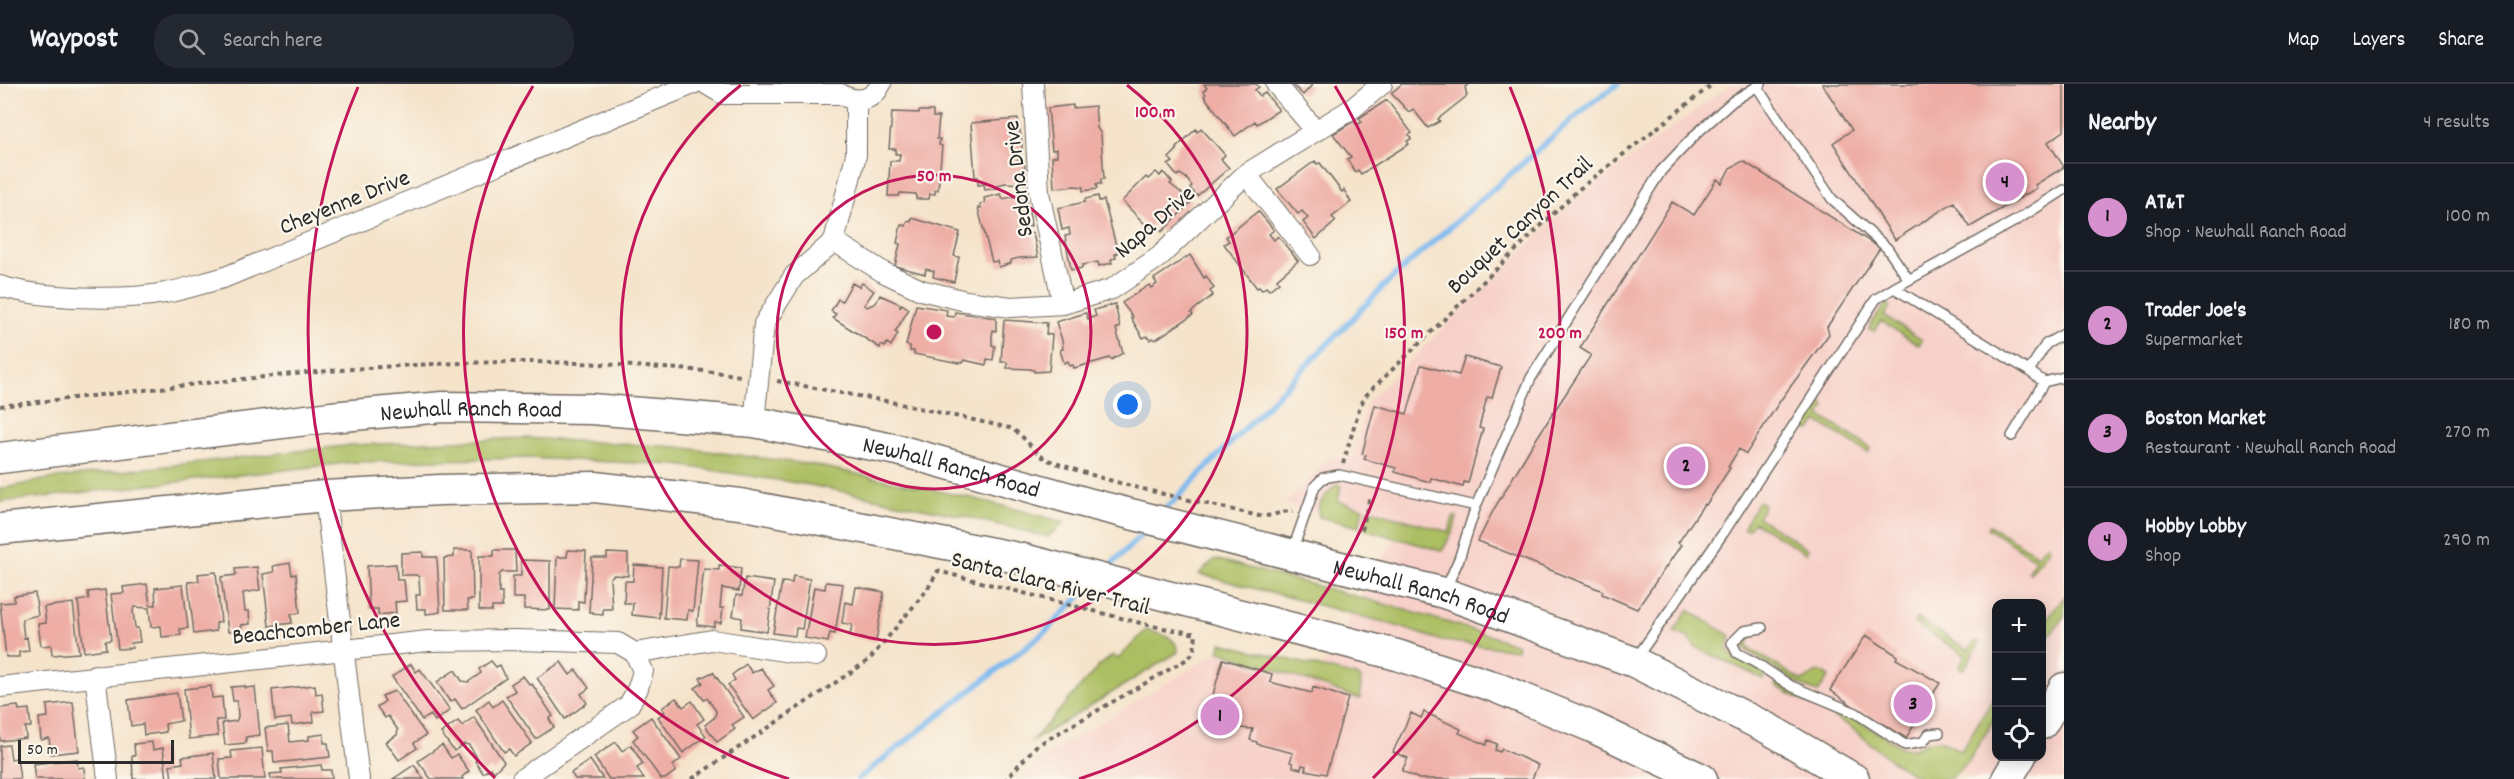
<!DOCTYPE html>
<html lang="en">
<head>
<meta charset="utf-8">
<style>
	body { margin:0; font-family:Dekko,sans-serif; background:#242831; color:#f1f3f6 }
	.controls { position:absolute; right:18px; bottom:18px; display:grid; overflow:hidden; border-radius:12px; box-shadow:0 3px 15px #0003 }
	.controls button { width:54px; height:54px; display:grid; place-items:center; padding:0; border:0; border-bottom:2px solid #363941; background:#171b24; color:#f1f3f6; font:30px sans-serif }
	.scale { position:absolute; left:18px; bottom:15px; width:156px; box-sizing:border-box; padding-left:6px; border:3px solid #2b2b2b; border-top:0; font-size:16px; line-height:21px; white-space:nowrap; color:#2b2b2b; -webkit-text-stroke:4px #fbf7ec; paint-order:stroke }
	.you { position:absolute; left:1128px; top:321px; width:21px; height:21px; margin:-15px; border:4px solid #fff; border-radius:50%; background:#1a73e8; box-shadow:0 0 0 9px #1a73e833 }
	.badge { display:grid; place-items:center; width:39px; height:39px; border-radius:50%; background:#d690ce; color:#111; font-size:20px; font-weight:700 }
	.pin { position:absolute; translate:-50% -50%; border:3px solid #fff; box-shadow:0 2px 6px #0006 }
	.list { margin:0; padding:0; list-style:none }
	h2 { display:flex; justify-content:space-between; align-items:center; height:78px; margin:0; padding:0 24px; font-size:26px }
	h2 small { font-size:20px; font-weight:400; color:#9ea1a6 }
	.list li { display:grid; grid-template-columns:39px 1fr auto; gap:18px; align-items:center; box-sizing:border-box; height:108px; padding:0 24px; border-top:2px solid #363941 }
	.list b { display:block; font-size:22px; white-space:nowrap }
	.list p { margin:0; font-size:20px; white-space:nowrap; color:#9ea1a6 }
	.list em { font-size:20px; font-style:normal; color:#9ea1a6 }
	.icon { flex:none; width:33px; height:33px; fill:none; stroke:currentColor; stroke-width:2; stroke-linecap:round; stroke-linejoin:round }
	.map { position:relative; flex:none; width:2064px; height:695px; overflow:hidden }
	header { display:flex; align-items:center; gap:36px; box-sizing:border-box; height:84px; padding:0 30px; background:#171b24; border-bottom:2px solid #363941 }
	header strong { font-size:28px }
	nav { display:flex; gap:33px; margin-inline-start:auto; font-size:21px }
	.search { width:420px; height:54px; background:#242831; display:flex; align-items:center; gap:15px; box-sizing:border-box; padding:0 21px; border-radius:24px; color:#9ea1a6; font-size:22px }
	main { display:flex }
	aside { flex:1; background:#171b24 }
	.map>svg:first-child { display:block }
	.built { fill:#f7d1c9; fill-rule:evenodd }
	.green { fill:#acbe62; stroke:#6c7446; stroke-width:1.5 }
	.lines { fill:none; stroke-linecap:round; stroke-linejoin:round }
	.stream { stroke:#7cb9ef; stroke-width:6 }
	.building { fill:#eeada5 }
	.lane-casing { stroke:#726b63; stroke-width:12 }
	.street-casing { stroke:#726b63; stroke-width:22 }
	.primary-casing { stroke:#726b63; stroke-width:33 }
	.path { stroke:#726b63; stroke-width:4; stroke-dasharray:4.5 4.5; stroke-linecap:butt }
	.lane { stroke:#fff; stroke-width:9 }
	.street { stroke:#fff; stroke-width:20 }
	.primary { stroke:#fff; stroke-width:30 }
	.ring { fill:none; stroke:#c2185b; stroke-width:3 }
	.labels { text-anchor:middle; stroke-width:4.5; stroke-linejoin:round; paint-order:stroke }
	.street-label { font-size:24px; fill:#2b2b2b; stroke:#fbf7ec }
	.centre { fill:#c2185b; stroke:#fbf7ec; stroke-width:3 }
	.ring-label { font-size:18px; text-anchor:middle; font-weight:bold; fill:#c2185b; stroke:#fbf7ec; stroke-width:4.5; stroke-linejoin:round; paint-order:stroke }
</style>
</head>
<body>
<header>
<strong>Waypost</strong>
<div class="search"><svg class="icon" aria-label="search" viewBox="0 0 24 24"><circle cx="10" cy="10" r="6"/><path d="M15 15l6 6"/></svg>Search here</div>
<nav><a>Map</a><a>Layers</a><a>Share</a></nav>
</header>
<main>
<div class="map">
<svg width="2064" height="695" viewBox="0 0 2064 695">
	<rect width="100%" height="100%" fill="#fbf7ec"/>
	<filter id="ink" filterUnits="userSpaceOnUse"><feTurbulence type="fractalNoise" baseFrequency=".0167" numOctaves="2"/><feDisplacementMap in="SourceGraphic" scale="12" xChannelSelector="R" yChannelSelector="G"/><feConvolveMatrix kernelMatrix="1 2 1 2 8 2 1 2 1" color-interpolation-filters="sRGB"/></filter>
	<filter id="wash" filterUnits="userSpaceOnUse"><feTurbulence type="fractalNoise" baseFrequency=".008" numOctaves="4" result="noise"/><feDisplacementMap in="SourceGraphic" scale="24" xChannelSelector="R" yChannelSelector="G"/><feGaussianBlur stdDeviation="1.35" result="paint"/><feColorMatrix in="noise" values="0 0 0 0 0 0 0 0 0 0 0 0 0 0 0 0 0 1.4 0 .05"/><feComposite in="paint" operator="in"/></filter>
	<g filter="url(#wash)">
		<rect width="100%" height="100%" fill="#f5e3ca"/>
		<!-- built -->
		<path class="built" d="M1731,0H2064V695H1971L1935,671L1921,695H1022L1041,674L1217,569L1318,591L1396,450L1285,420L1331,372L1352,376L1368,317L1575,116ZM1996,520H2042V672H1996Z"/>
		<!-- green -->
		<path class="green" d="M1886,219L1889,220L1890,223L1884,232L1922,256L1919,261L1881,237L1875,247L1869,246V243Z
			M1823,318L1825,323L1820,332L1871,364L1868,369L1817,337L1811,346L1805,345V342L1819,319Z
			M526,354L678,363L814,381L972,414L1064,438L1048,453L967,433L810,401L677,381L526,374L356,378L0,418V405L48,395L353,361Z
			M1337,400L1341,401L1338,417L1363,424L1359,443L1319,433C1315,419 1328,410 1337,400Z
			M1758,417L1764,421L1758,433L1808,465L1806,469L1754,438L1748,445H1743Z
			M1368,425L1449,448L1453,433H1457L1453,448L1442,467L1364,445Z
			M1989,441L2038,471L2046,461H2048L2050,465L2030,489L2028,488L2035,475L1987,444Z
			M1215,475C1317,502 1418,527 1518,561L1517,566L1443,557L1387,539L1199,490Z
			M2064,513V532L2042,563V542Z
			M1688,526L1731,552L1727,565L1736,576L1747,579L1766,591L1763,595L1695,563L1689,554L1674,548Z
			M1917,534L1968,566L1975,557H1979V560L1964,585H1960L1959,583L1965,571L1914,539Z
			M1146,546C1159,550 1177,551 1178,568L1031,658L1098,583L1113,571L1118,575Z
			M1748,551L1751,552L1747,563L1802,597L1819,587L1829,593L1818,608L1800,601L1743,564Z
			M1221,559L1356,592L1361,594L1360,615L1219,567Z
			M1777,598L1804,613L1852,633L1903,664H1915L1928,657L1940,656L1961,667L1996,610V633L1968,678L1950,695H1921L1892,677L1848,641L1775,602Z"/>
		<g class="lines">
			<!-- stream -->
			<path class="stream" d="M1162,429L1393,193L1589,21L1618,0
				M1105,487L1149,443
				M858,695L1045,548L1090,502"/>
		</g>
		<g id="blocks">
			<!-- building -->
			<path class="building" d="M1204,0H1256L1259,3L1255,6L1260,12L1265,9L1279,26L1257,40L1255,37L1235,52L1204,12L1206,10L1203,7L1207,4Z
				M1292,0H1313L1303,11Z
				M1402,0H1469L1465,3L1467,12L1438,35L1440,37L1428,44L1413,25L1409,28L1391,9Z
				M1822,0H2064V47L2048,58L2064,83L2035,101L2037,104L1970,143L1954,118L1895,156L1833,59L1852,46Z
				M1387,16L1412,49L1409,51L1411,55L1407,57L1409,60L1361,90L1358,86L1355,88L1347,75L1351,73L1333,50L1354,37L1357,41L1362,38L1359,34Z
				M1073,21V24L1095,22L1097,44L1101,50L1104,95H1101V100H1096L1097,105L1083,107V103L1074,102L1054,104L1052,73L1057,72V65L1052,66L1048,24Z
				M919,27H933V33H939L937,55H940L939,61L942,62L938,106H935V110H930L929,115H916V110L900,109L899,112H888L890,77H899L900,70H895L896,65H889L892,28L919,29Z
				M1018,35L1022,59V69H1018V77L1024,76L1026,100L1005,99L998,101V104L985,106L984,100L978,101V93H975L971,39Z
				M1201,44L1225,71L1221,75L1229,84L1197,112L1190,104L1192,102L1186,94L1180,90L1177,92L1168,81L1173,78L1169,74L1177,66L1176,64L1196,45L1197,48Z
				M1315,77L1317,80L1320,79L1342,108L1344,106L1351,118L1332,133L1336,137L1316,155L1303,138L1308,134L1302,127L1298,130L1277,105Z
				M1743,77L1880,164L1827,243L1829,250L1780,317L1746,370L1739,365L1728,383L1730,384L1706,421L1704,420L1678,459L1681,461L1637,525L1602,510L1603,507L1478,457L1494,425L1531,363L1591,271L1580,264L1672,118L1694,131L1717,95L1722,99L1730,84Z
				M1156,88L1160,92L1163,88L1172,98L1170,100L1192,117L1162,148L1154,139L1149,144L1122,117L1146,93L1148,95Z
				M1001,110L1003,115L1025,110L1030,133L1031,142L1027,143L1028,150L1033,149L1038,173L1019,174L1011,176V179L999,183L997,177L992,178L978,124H981L980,120L985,119L984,114Z
				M1098,112L1099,117L1104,116L1106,124L1118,169L1115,170L1116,174L1111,175L1112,179L1099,182L1098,178L1082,181V184L1071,186L1065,152L1070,151L1069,144L1062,146L1058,124L1085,118V115Z
				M1258,127L1274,146L1269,150L1274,156L1278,152L1298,177L1277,195L1279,198L1269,206L1266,203L1262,206L1259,203L1257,204L1224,160L1229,157L1226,153Z
				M912,134L960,148L954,172L959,173L954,198L933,193L934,187L926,185L925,190L895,182L900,160L897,159L901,141L906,142L908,137L911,138Z
				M1190,171L1204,194L1206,192L1214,204L1210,207L1213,211L1195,225L1191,229L1193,231L1155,256L1153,254L1150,256L1147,252L1143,254L1131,234L1133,233L1122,219L1149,201L1151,204L1157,200L1154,195Z
				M852,199L859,203L862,199L874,207L864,221L867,223L876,219L880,211L900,220V224L902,220L909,225L895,248L898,250L891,262L887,259L885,263L881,261L880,264L833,234L836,230L831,227L838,215L842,217Z
				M1115,220L1120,243L1116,245L1123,269L1111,276L1110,274L1074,284L1073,281L1070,282L1068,277L1064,279L1060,266L1063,265L1062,256L1056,238L1086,229L1088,235L1096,232L1094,226Z
				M916,221L947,226L946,232L954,233L955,228L996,234V247L993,246L992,253V261L995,262L993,276L987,275L986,281L964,276V278L959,279L914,270V267H910V262L906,261Z
				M1004,236L1047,239L1046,250L1052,251L1049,287L1034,288V286L1030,285L1007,284V278H1001Z
				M1465,273L1501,283L1492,314L1487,313L1479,344L1483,345L1468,399L1464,398L1463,403L1431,394L1430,398L1395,388L1396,384L1364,375L1366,371L1362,370L1375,321L1407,330L1421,281L1459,291Z
				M454,466H472L473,516H467L468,526H445L444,474L454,473Z
				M494,466H515L516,488H502L499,491V509H502V523H492V527H485L479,526V472H494Z
				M568,466L586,467L584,518L578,517V526L555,525L557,473H567Z
				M423,468V473H437L440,528L435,529L426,530V525H417L416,511H420L419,493L416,491H401V469Z
				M607,469L628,470V492L614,491L610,494L612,525H603V531L593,530V528H589L592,474H607Z
				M680,475L698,476L693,527L688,526L687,536L664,534L668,482L679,483Z
				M521,476L550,477V526L524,525V514H513V492H521Z
				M290,479L292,491L296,490L300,529L291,530L292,539L269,542L263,490L274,488L273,482Z
				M396,480L397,496H404L406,517L395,518L396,529L378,531V525H369L367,482Z
				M634,481L662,483L659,534L632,531L633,519H624L625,497H633Z
				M719,481L741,484L739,507L722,504L720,524H723L721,539L715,538L714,543L697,541L704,485L719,486Z
				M257,483L260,506L243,509L245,527H249L250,540L241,541L242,546L228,548L221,493L236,491L235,485Z
				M216,488L221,538L216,539V547L194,550L188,498L199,497L198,490Z
				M793,492L810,495L802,545L796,544L795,552L773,549L782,498L792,499Z
				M745,494L774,498L767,548L741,544L742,534L733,532L736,511L742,512Z
				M826,498L843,500L835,550L830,549L828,558L805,554L814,503L825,505Z
				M147,500L150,521H156L155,504L183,501L188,544L180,545L181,551L162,553L161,542L151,543L149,524L135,523L133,526L135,544H138L140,558L131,559L132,564L118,565L111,510L124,509L123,503Z
				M856,503L884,508L876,557L850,552L852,541L842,539L845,518L853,520Z
				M105,506L111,556L105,557L106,565L84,568L78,517L89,515L88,508Z
				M35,509L38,531L22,535L24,554L27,553L29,567L19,568V573H6L0,519L14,518V512Z
				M73,519L79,569L52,571L51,561L41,562L38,540L46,539L44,523Z
				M1866,551L1898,572L1896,575L1940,599L1929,616L1932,618L1919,637L1917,636L1906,654L1859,625V626L1830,606Z
				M1223,575L1272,590L1270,598L1312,609L1313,603L1348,614L1326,690L1305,686L1306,682L1302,681L1301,685L1293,683V679L1290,678L1293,669L1257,660V658L1250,656L1253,645L1239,644L1240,641L1228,637L1227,640L1214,637L1215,635L1207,632Z
				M491,577L496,583L500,581L506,594L462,625L455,615L450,618L437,598L455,586L462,597L468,598L481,589L479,585Z
				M561,578L570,591L576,586L589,604L581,610L587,619L565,635L537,594Z
				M411,580L416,588L420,585L450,626L435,637L431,631L422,636L392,593Z
				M746,580L752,589L761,584L774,602L768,606L777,619L753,636L728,601L735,596L732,591Z
				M713,588L744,633L732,641L735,645L717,658L705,641L715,633L716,627L707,614L704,616L695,604L703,599L700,594Z
				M523,592L530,601L532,600L553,632L549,635L554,643L536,655L506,612L515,607L511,600Z
				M315,601L316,610L322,609L324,627L313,628L314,638L292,641L291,634L275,636L272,606Z
				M211,602L212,614L222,613L224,636H216L218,652L189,655L184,605Z
				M245,602V604L255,603L260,651L246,653V659L225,661L222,639L236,637L238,633L237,617H233L231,603Z
				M395,607L426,651L414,659L417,664L399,676L386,658L397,651L398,646L388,632L385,634L377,623L385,617L382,612Z
				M177,609L181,637L165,640L166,648L144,651L143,640L131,642L128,616Z
				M676,614L683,623L692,617L704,635L697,640L706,652L683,669L658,633L665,628L662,624Z
				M489,616L493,623L502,616L532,659L514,672L509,665L504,668L476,626Z
				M73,618L79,667L51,670L49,654L41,656L39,634L48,633L47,621Z
				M18,622L19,626L29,625L31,643H25L26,654L0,657V624Z
				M1424,628L1461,645L1459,649L1486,661L1488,656L1497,660L1495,666L1500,668L1502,665L1538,681L1532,695H1419L1402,687L1408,674L1393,668L1411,629L1421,634Z
				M474,633L504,678L494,688L491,684L483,689L475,677L478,675L469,661L464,660L454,667L441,649L458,637L462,642Z
				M651,633L681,675L673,682L676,687L665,695H661L633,656L638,652L633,646Z
				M288,641L290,658L309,656V652L324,650V659H328L330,673L274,679L273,667H268L265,644Z
				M152,658L153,666L163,664L167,695H133L132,672H135L134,660Z
				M616,658L622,667L631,661L643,680L637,684L644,695H609L594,673Z
				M9,661L11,675L17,674L20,695H0V662Z
				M442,661L451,674L457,670L469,687L462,693L463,695H431L418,677Z
				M262,664L265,695H221L219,675L232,674L231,667Z
				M213,669L216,695H172L170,681L183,679L182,673Z
				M77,675L78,684L84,683L85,695H35L33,680Z
				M590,676L603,695H575L571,689Z
				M321,681L322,686H331L332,695H271L270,690L282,689L281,685Z
				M414,681L424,695H393Z"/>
		</g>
	</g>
	<g filter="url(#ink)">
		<use href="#blocks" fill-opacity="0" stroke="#726b63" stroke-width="1.5"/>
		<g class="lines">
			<defs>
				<path id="lane" d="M1757,3L1832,115L1887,164L1909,196
					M1894,204L2017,136L2064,106
					M2044,298L2064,293
					M2012,352L2044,298L2029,287
					M1476,422L1531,294L1661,87L1697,49L1733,17L1761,0
					M1292,468L1315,402L1323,394L1339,391L1476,422L1459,475L1446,504
					M1762,544L1744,547L1732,559L1737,569L1756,579L1791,602L1856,629L1905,661L1923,658L1929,650L1939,649
					M1635,576L1724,448L1876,215L1894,204L2029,287L2046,260L2064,250"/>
				<path id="street" d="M706,0L723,10H841
					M1033,0L1039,109L1063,220
					M1276,0L1316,47
					M846,13C861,19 874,15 881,0
					M1246,90L1310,171
					M834,157L883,188L921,206L966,217L1011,223L1063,220L1112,205L1159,173L1246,90L1353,24L1382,0
					M0,202C41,215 122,217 165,209C184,206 203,199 223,194L693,0
					M754,338L764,240L794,192L834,157L856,71V16
					M325,412L359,695
					M635,569L712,556L816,572
					M95,591L108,695
					M0,603L428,557L517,556L618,559L635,569
					M522,695L629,621L638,604L643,587L635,569"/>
				<g id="primary">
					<path id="s1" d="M0,374L331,333L443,323L591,325L754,338L898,366L1087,419L1444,509L1634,578L1769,645L1854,695"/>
					<path d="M0,445L325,412L440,406L595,403L740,420L1023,475L1397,571L1495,603L1590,642L1702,695"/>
					<path d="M2042,640L2064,604"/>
					<path d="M2007,695L2021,672"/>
				</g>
			</defs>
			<!-- lane casing -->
			<use href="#lane" class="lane-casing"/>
			<!-- street casing -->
			<use href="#street" class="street-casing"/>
			<!-- primary casing -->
			<use href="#primary" class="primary-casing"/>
			<!-- path -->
			<path class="path" d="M777,297L891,318L1010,344C1026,352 1035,371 1048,376C1116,402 1189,415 1259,432C1271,433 1281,427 1293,427
				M0,322C215,300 429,265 646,283C677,285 709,286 740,292
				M1343,380L1360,322L1367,310L1578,106L1713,0
				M1362,446L1370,412
				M692,695L869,576L927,506L938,487L1152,542L1196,550L1194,567L1189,574L1036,662L1006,695"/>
			<!-- lane -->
			<use href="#lane" class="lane"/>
			<!-- street -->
			<use href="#street" class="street"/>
			<!-- primary -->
			<use href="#primary" class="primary"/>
		</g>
	</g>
	<!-- distance rings -->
	<g class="ring">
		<circle cx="934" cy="248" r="157"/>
		<path d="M1127 1A313 313 0 1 1 741 1"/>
		<path d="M789 695A470 470 0 0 1 533 2M1335 2A470 470 0 0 1 1079 695"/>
		<path d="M495 694A626 626 0 0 1 358 3M1510 3A626 626 0 0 1 1373 694"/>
	</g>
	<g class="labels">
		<!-- street labels -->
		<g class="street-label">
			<text transform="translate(1017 95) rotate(-97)" y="8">Sedona Drive</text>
			<text transform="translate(344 117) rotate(-22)" y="8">Cheyenne Drive</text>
			<text transform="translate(1154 137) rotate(-41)" y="8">Napa Drive</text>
			<text transform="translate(1519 140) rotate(-43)" y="8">Bouquet Canyon Trail</text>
			<text dy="8" stroke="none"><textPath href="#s1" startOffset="474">Newhall Ranch Road</textPath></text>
			<text dy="8" stroke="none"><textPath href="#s1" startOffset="960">Newhall Ranch Road</textPath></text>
			<text transform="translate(1051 498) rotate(14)" y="8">Santa Clara River Trail</text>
			<text dy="8" stroke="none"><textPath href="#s1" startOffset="1446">Newhall Ranch Road</textPath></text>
			<text transform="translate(316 543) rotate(-6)" y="8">Beachcomber Lane</text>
		</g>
	</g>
	<circle cx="934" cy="248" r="9" class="centre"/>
	<g class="ring-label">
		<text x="1155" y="33">100 m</text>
		<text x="934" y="97">50 m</text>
		<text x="1404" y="254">150 m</text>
		<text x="1560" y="254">200 m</text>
	</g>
</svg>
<div class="controls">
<button>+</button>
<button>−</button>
<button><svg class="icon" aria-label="locate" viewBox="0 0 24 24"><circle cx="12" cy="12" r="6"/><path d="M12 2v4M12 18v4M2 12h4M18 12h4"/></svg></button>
</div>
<div class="scale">50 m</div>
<div class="you"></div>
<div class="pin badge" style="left:1220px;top:632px">1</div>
<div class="pin badge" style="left:1686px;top:382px">2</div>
<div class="pin badge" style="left:1913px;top:620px">3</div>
<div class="pin badge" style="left:2005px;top:98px">4</div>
</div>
<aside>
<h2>Nearby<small>4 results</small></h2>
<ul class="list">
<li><span class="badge">1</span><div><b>AT&amp;T</b><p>Shop · Newhall Ranch Road</p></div><em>100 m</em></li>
<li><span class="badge">2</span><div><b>Trader Joe's</b><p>Supermarket</p></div><em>180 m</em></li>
<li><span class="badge">3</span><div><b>Boston Market</b><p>Restaurant · Newhall Ranch Road</p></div><em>270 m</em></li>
<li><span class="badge">4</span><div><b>Hobby Lobby</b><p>Shop</p></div><em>290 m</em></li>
</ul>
</aside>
</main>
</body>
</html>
